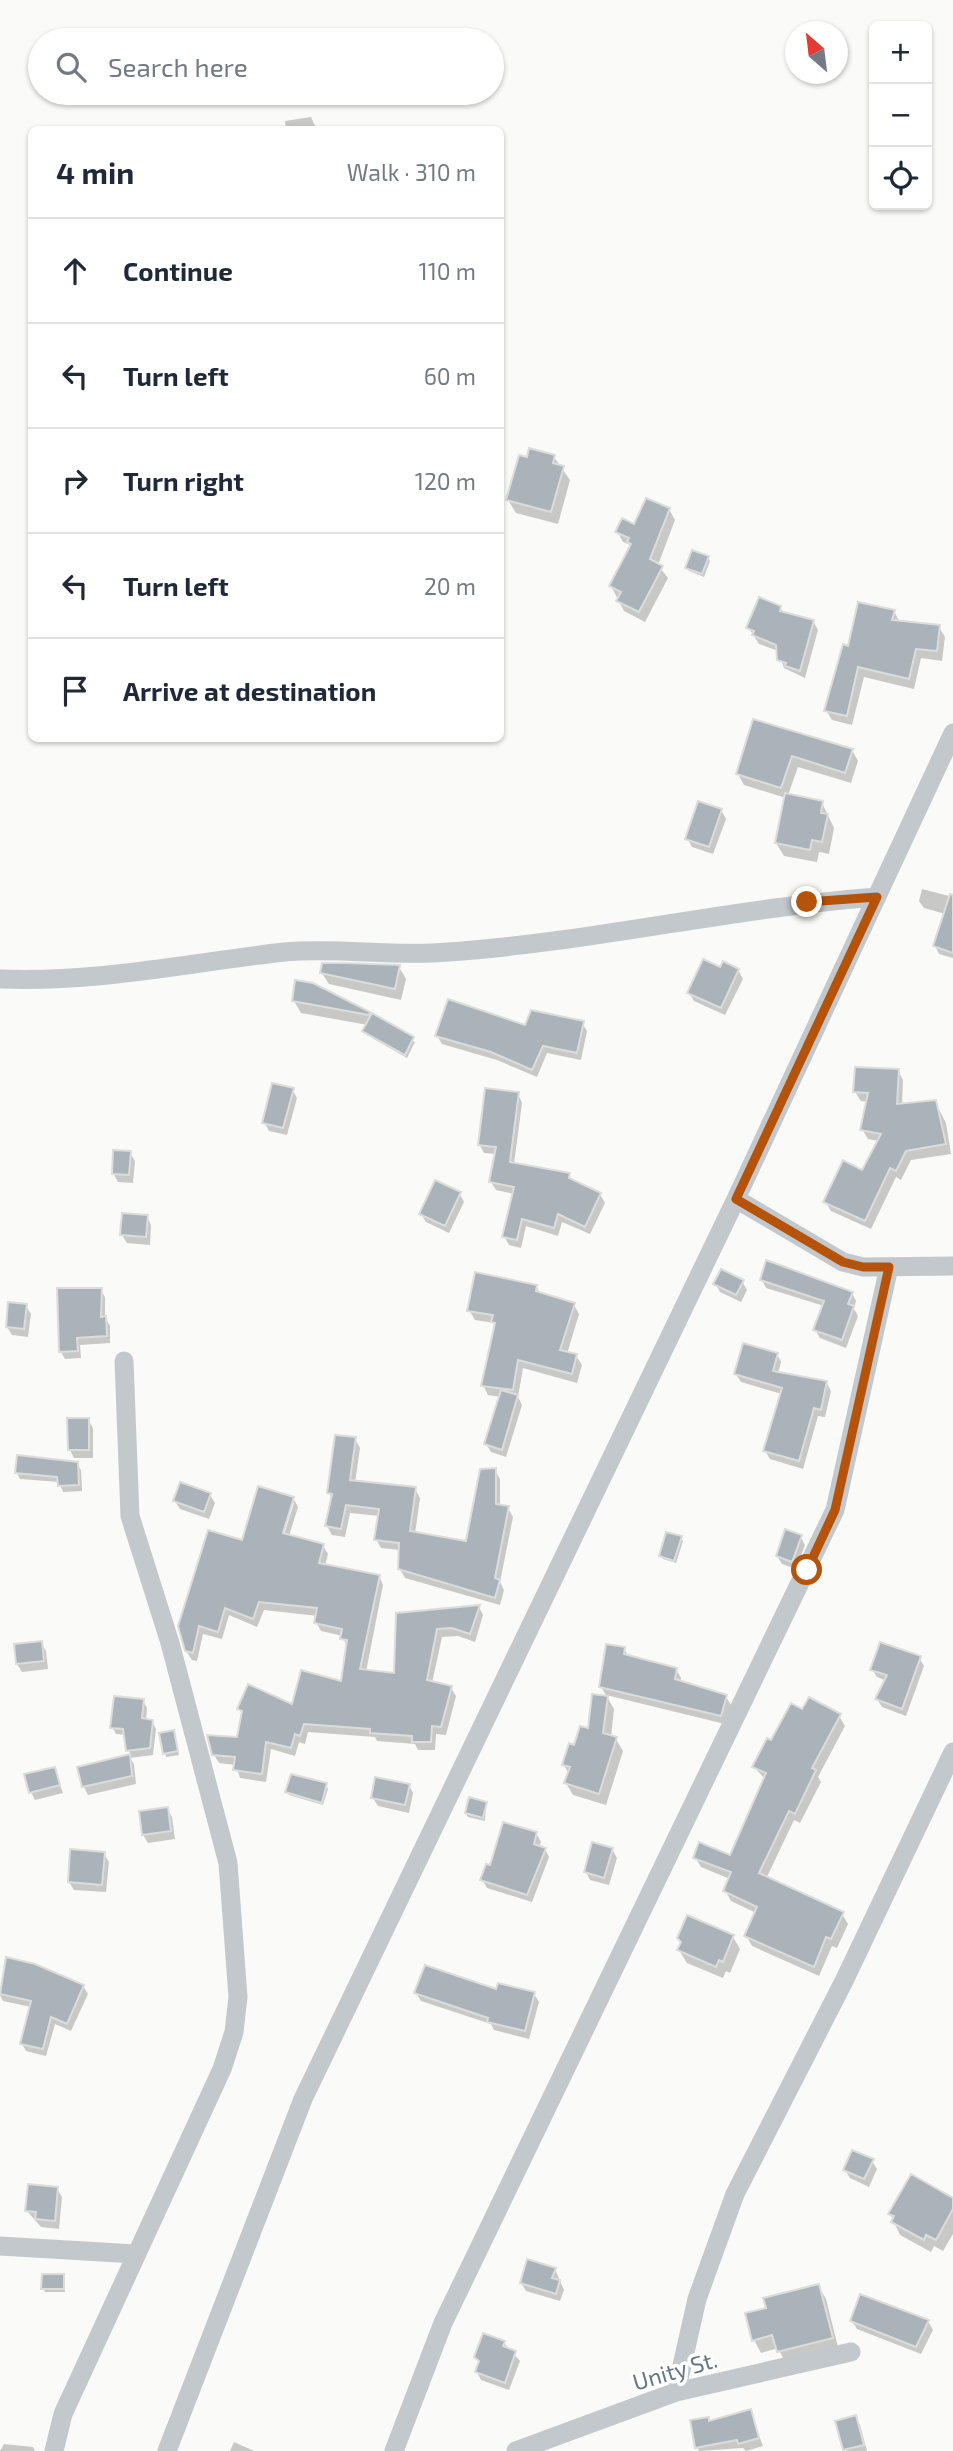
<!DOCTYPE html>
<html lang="en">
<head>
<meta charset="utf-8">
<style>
	body { margin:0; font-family:"Exo 2",sans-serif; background:#f6f6f7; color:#1f2937 }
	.controls { position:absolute; right:21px; top:21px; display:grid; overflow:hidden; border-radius:10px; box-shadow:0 2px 5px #0004 }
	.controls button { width:63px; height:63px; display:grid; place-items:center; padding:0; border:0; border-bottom:2px solid #e0e1e3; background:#fff; color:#1f2937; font:35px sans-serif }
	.compass { position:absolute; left:785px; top:21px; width:63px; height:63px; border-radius:50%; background:#fff; box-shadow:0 2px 5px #0004; rotate:332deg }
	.stop { position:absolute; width:21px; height:21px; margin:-16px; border:5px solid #b45309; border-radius:50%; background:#fff }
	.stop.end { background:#b45309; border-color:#fff; box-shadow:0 2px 7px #0008 }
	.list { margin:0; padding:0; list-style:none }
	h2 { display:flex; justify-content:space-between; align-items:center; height:91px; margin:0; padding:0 28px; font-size:30px }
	h2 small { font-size:23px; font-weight:400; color:#747a83 }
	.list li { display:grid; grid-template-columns:46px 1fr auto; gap:21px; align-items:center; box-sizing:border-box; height:105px; padding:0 28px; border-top:2px solid #e0e1e3 }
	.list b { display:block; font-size:26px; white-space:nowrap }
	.list em { font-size:23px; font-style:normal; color:#747a83 }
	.icon { flex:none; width:38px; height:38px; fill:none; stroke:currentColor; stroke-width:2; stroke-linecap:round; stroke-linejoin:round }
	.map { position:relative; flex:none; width:953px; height:2451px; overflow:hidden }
	.search { position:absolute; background:#fff; box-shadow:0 2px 5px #0004; left:28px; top:28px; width:476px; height:77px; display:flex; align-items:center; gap:18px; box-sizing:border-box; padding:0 24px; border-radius:38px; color:#747a83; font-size:26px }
	.panel { position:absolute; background:#fff; box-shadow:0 2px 5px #0004; left:28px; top:126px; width:476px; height:616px; border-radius:10px }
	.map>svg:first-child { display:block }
	.shadow { fill:#0003; fill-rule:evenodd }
	.building { fill:#aab3b9; stroke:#dcdcda; stroke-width:2 }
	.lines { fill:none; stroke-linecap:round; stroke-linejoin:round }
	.minor { stroke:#c3c8cc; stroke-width:19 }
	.route { stroke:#b45309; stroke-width:9 }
	.labels { text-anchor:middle; stroke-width:7; stroke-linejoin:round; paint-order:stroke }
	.street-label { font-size:23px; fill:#657683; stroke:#fff }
</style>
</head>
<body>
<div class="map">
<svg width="953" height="2451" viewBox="0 0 953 2451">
	<rect width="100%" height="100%" fill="#fafaf8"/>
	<!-- shadow -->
	<path class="shadow" d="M311,117L317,130H286L285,121Z
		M554,457L570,480L558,524L516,513L508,500L528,459Z
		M669,509L675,520L658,565L668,578L645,622L624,611L611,586L630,545L623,542L617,531L635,526Z
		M708,557L710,561L704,577L689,571L687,568Z
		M780,608L784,614L813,621L818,630L805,678L784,668L778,651L759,644L748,627Z
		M894,611L900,623L939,627L945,637L942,661L921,658L914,689L864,677L852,725L832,720L826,710L850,648Z
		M755,721L852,750L858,761L851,783L798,767L788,795L822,803L834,828L829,854L819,852L817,862L784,856L776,843L786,798L744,785L738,774Z
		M721,810L726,819L713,854L692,847L687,838Z
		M922,889L953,897V958L939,954L935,946L945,914L924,908L919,901Z
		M399,967L406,979L401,1000L329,984L322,973Z
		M721,970H738L743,979L725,1015L694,1001L689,993Z
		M294,1001L369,1013L371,1018L415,1042L407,1058L367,1035L364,1031L368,1025L301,1013Z
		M582,1023L587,1031L581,1060L547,1053L537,1077L497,1060L442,1044L437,1036Z
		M898,1070L903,1080L902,1106L935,1102L946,1123L951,1154L911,1160L901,1180L896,1177L871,1229L831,1211L825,1201L863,1172L879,1141L868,1139L862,1129L868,1102L861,1101L855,1092Z
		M292,1089L297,1098L287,1135L269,1131L264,1122Z
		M518,1094L522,1103L514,1164L569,1175L573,1182L600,1194L605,1203L590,1234L562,1222L558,1236L526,1226L521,1248L509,1245L504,1236L514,1194L496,1190L491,1182L496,1154L484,1153L479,1144Z
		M130,1153L135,1161L133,1183L118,1182L113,1173Z
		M459,1193L464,1202L449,1233L426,1222L421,1214Z
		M147,1216L151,1225L150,1245L127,1243L122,1235Z
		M767,1262L852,1293L856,1301L854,1309L858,1316L846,1348L820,1338L815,1330L824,1306L766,1288L762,1280Z
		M742,1281L747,1290L741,1302L720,1292L715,1283Z
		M536,1286L541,1295L574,1305L579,1314L567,1354L576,1356L582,1365L577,1383L523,1368L518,1397L522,1405L506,1457L491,1452L486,1444L501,1397L488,1395L483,1385L496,1327L494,1323L475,1320L469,1310Z
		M101,1290L105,1297V1317L110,1326V1343L80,1345L81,1358L65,1359L61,1352Z
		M26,1306L31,1314L28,1337L12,1335L7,1327Z
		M777,1354L781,1362L778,1374L826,1382L831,1391L825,1417L818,1416L803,1469L770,1459L765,1451L782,1394L741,1382L736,1374Z
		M88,1420L93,1428V1458H74L70,1450Z
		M355,1439L360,1448L355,1483L415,1489L420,1498L415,1534L467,1543L495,1470L500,1479V1507L508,1508L513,1517L500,1582L504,1590L500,1605L405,1578L400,1569V1550L381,1548L376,1539L380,1516L350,1513L345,1537L332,1535L327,1526L332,1499L329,1493Z
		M77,1464L81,1470L82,1491L63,1492L59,1482L20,1479L17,1473Z
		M210,1495L215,1503L209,1519L180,1509L175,1501Z
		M293,1498L298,1507L289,1536L323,1546L328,1554L325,1566L379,1576L383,1585L366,1672L395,1675L398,1614L479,1607L483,1615L475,1642L458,1636L442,1637L432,1683L451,1688L456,1696L446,1735L436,1734L435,1750H418L415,1744L377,1741L375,1737L308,1732L305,1744L299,1742L295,1756L271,1749L266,1782L240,1778L236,1765L219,1763L214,1755L238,1739L243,1715L239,1709L294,1706L342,1683L347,1648L343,1636L321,1631L316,1622L318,1616L264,1610L257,1627L229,1615L222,1639L203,1634L197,1661L192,1660L186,1651L179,1626L243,1542ZM290,1503H294L282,1541L279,1540Z
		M800,1536L805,1545L796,1569L782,1564L777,1556Z
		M681,1538L683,1541L676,1563L663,1559L661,1555Z
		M41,1643L46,1651L48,1669L22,1672L17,1664Z
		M624,1649L629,1657L676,1669L681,1678L680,1683L726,1697L731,1705L725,1724L606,1695L601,1687Z
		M919,1658L924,1666L906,1716L882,1707L877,1699L887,1681L877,1677L872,1669Z
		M607,1697L614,1709L611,1737L616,1739L623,1751L606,1805L573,1795L566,1783L569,1774L564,1765L589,1730Z
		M143,1701L147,1708L146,1721H152L156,1729L153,1755L130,1758L134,1764L136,1784L88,1795L84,1787L130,1754L126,1735L116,1734L112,1727Z
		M803,1712L839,1716L845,1726L818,1777L821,1782L800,1823L794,1820L766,1879L842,1914L848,1924L837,1948L832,1946L819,1976L752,1946L746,1935L756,1913L731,1901L725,1890L730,1879L701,1867L695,1857H731L765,1779L754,1767L772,1742Z
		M161,1734L175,1735L179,1755L166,1757Z
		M54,1769L63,1793L35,1800L31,1792Z
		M326,1785L328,1789L323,1805L289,1795L287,1792Z
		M409,1785L413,1793L409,1813L378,1806L373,1798Z
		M486,1803L485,1821L468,1817L466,1813Z
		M167,1809L172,1817L175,1839L148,1843L143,1835L141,1812Z
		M536,1833L541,1842L539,1848L545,1849L549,1857L532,1902L487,1888L482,1879L491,1867Z
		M612,1849L617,1858L609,1885L590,1880L586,1872Z
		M104,1854L109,1862L106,1892L74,1890L69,1882Z
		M733,1937L740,1949L730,1973L726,1971L723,1978L687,1963L679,1950Z
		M7,1959L83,1986L88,1994L71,2031L55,2024L46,2056L26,2051L22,2044L31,2007L3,2001L0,1995Z
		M497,1991L534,1994L539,2002L529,2039L494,2030L491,2024L421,2001L416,1993Z
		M872,2161L877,2169L869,2187L850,2178L845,2170Z
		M57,2189L62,2197L59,2229L41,2227L27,2211Z
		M953,2200V2234L943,2251L934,2246L931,2252L900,2235L890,2214Z
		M555,2269L564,2290L560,2301L526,2291L521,2283Z
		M63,2276L65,2292H45L43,2288Z
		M818,2286L826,2299L839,2351L786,2364L778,2348L761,2353L754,2340L768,2309Z
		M852,2321H928L933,2330L921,2354L857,2329Z
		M504,2343L520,2361L509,2390L481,2380L477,2372L480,2363L476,2357Z
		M750,2411L763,2446L746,2451L743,2448L699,2451L697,2447L710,2422Z
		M855,2417L860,2425L867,2451H846L837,2422Z
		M234,2442L254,2451H230Z
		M4,2444L33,2447L35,2451H0Z"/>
	<!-- building -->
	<path class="building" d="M529,448L555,455L553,463L564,466L551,512L506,500L519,455L527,457Z
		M646,498L670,508L650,559L663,566L639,612L616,601L621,592L609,586L631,544L627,542L629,538L615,532L622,518L634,524Z
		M692,550L709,556L702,574L685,568Z
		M759,597L781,606L780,611L814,620L800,671L785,666L786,663L777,660L776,645L752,635L754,631L746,628Z
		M858,602L895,610L892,620L940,625L937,651L916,649L909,679L858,667L847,716L824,711L843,644L848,646Z
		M753,719L853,749L845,773L792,756L781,788L736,774Z
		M785,793L823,801L821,813L828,814L822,842L812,840L810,850L775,843Z
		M698,801L722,809L709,847L685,839Z
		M950,894L953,895V953L933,946Z
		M703,959L720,967L723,961L739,969L721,1008L687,993Z
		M322,963H345L400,965L395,989L320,973Z
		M295,980L313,983L370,1012L369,1015L292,1001Z
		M448,999L525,1025L531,1010L584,1021L577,1053L543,1046L532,1070L491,1052L435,1036Z
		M372,1013L414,1037L405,1055L362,1031Z
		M855,1067L899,1069L897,1104L936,1100L946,1144L906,1151L896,1171L890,1168L865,1221L823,1202L843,1160L862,1170L881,1134L860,1130L868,1093L853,1092Z
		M272,1083L294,1088L283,1128L262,1123Z
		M485,1088L519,1092L510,1162L570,1173L569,1178L601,1193L585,1227L558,1214L554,1228L522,1219L517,1240L502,1237L514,1187L489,1182L496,1147L478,1145Z
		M113,1150L131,1151L129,1175L112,1174Z
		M435,1180L461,1192L445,1226L419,1214Z
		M122,1213L148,1215L146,1237L120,1235Z
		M766,1260L853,1292L848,1304L854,1306L842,1340L813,1330L824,1301L760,1280Z
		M721,1269L744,1280L736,1295L713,1284Z
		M475,1272L537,1285L536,1291L575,1303L560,1350L577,1354L572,1374L518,1360L513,1390L481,1386L495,1323L491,1322L493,1315L467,1311Z
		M57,1288H102L101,1317L106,1316L107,1336L77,1338L78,1351L59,1352Z
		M8,1302L27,1304L24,1329L6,1327Z
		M743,1343L778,1353L773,1371L827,1381L821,1410L814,1408L799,1461L763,1451L782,1388L734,1374Z
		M501,1390L518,1395L502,1450L484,1444Z
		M67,1418H89V1450H68Z
		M335,1435L356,1437L350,1480L416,1487L410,1531L466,1541L480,1469L496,1468V1504L509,1506L495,1578L500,1580L495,1598L398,1569L399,1543L374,1540L379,1509L346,1505L341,1529L325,1526L332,1494L327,1493Z
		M17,1455L78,1462L79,1485L58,1486L57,1477L15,1473Z
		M180,1482L211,1493L204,1512L173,1501Z
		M258,1486L294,1497L283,1533L324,1544L319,1563L380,1575L360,1669L394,1673L396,1613L480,1605L470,1634L452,1628L437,1629L427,1680L452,1686L441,1727L432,1726L431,1742H412V1736L370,1733V1729L304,1724L300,1736L295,1734L291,1748L266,1742L262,1774L233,1770L235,1757L212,1755L207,1735L237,1737L242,1711L237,1709L248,1684L292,1704L301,1670L341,1681L347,1640L340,1639L342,1629L314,1623L317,1608L259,1602L253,1619L225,1608L218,1632L199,1626L193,1653L185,1651L178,1626L208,1530L242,1540Z
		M785,1529L802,1535L792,1562L776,1556Z
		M666,1532L682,1536L674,1561L659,1556Z
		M42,1641L44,1661L16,1664L14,1644Z
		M880,1642L921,1656L902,1709L875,1699L887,1675L870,1670Z
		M606,1644L625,1647L624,1654L677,1668L675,1679L727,1695L721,1716L599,1687Z
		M592,1694L608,1696L603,1733L617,1737L599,1794L564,1783L570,1767L562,1765L569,1743L574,1745L580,1726L588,1728Z
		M114,1696L144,1699L142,1718L153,1720L150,1748L126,1751L123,1729L110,1728Z
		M809,1697L841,1714L812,1768L816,1770L795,1814L789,1811L759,1873L844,1912L831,1939L826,1937L814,1967L744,1936L757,1907L723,1891L731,1872L693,1858L699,1842L730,1855L766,1773L752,1767L767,1738L771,1740L791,1703L802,1709Z
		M174,1730L178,1751L163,1754L159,1733Z
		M130,1754L132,1776L82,1787L77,1767Z
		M55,1767L60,1785L29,1793L24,1774Z
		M291,1774L327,1783L322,1803L285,1792Z
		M375,1777L410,1784L405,1805L371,1798Z
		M469,1797L487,1802L483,1818L465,1813Z
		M168,1807L171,1831L142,1835L139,1811Z
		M503,1822L537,1832L534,1844L546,1848L527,1895L480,1880L486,1864L490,1865Z
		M592,1842L613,1848L604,1878L584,1872Z
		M70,1849L105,1852L102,1885L68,1882Z
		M687,1915L734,1935L723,1962L719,1960L716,1967L677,1950L681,1942L677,1938Z
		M6,1957L35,1964L84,1985L67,2024L51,2017L43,2049L20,2044L31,2001L0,1994Z
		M425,1965L496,1989L498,1983L535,1992L525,2031L487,2022L488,2018L414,1993Z
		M852,2150L874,2159L864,2179L843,2170Z
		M911,2174L953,2198V2209L936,2240L926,2235L924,2240L891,2222L894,2216L888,2214Z
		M28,2184L58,2187L55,2221L35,2219L36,2212L25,2211Z
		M527,2259L556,2268L552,2278L560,2280L556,2294L520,2283Z
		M42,2274H64V2289H41Z
		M819,2284L833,2338L777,2352L772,2335L752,2341L745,2313L766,2308L763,2298Z
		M860,2294L929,2320L916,2347L850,2321Z
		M483,2333L505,2341L503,2346L516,2351L505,2383L475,2372L479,2361L474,2357Z
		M751,2409L759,2438L738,2444L737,2440L695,2448L690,2420L709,2417V2421Z
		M856,2415L864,2445L843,2450L835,2421Z"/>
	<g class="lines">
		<!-- minor -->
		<path class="minor" d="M0,979C95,983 189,963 284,952C338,947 393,957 448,952C592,942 733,908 877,897
			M736,1199L843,1262L863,1267L953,1266
			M0,2246L135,2254
			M676,2392L697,2299L735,2194L844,1981L953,1752
			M54,2451L63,2414L222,2069L234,2032L238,1997L228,1863L170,1643L130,1516L124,1361
			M167,2451L303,2099L736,1199L953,733
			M394,2451L443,2323L835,1510L889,1267
			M516,2451L676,2392L851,2352"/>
	</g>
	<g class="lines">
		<!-- route -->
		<path class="route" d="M807,1570L835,1510L889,1267H863L843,1262L736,1199L877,897L807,902"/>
	</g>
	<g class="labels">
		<!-- street labels -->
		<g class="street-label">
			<text transform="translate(675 2371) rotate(-16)" y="8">Unity St.</text>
		</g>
	</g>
</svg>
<div class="controls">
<button>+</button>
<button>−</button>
<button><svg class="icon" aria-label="locate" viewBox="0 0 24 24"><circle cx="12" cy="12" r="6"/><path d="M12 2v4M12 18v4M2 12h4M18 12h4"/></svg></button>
</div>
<svg class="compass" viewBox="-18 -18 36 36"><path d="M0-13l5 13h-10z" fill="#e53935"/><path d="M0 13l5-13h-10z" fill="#747a83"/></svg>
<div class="stop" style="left:807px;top:1570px"></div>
<div class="stop end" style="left:807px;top:902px"></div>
<div class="search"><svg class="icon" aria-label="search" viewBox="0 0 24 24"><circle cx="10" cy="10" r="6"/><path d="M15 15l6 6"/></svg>Search here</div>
<section class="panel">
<h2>4 min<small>Walk · 310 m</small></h2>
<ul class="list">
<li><svg class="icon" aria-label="ahead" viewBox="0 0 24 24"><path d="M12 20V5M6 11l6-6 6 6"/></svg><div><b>Continue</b></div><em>110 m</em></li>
<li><svg class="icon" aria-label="left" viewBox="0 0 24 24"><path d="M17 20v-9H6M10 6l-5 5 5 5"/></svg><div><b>Turn left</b></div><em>60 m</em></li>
<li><svg class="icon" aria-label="right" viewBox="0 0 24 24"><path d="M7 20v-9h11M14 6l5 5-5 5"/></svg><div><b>Turn right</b></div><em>120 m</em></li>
<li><svg class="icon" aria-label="left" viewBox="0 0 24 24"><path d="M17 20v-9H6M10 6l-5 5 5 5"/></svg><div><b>Turn left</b></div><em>20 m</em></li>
<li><svg class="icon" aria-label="arrive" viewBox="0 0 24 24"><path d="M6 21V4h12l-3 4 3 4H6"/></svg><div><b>Arrive at destination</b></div></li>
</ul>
</section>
</div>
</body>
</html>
